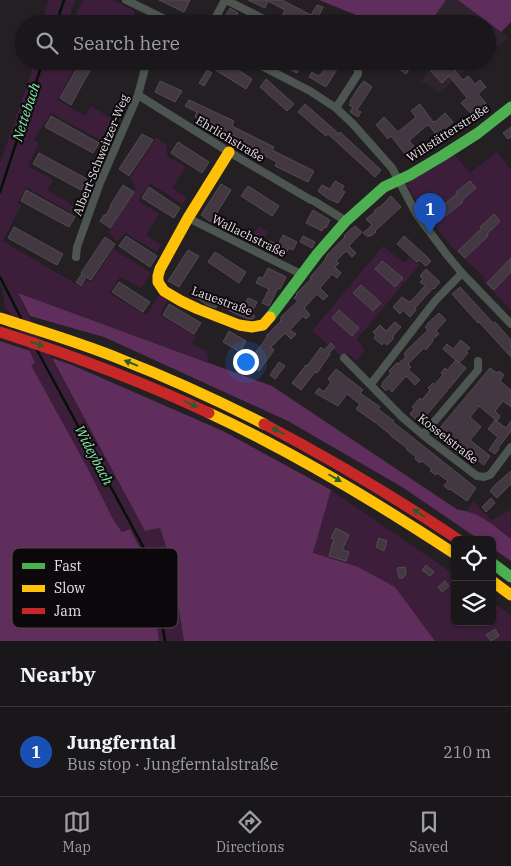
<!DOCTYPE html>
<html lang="en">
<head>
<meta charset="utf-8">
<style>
	body { margin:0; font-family:"IBM Plex Serif",serif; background:#232023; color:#f1f3f6 }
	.controls { position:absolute; right:15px; bottom:15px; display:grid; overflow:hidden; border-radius:8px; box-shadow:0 1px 4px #0004 }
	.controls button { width:45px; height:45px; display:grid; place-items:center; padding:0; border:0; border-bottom:1px solid #383639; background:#1a171a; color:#f1f3f6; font:25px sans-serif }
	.you { position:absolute; left:245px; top:361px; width:18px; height:18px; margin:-12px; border:4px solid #fff; border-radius:50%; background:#1a73e8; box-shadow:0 0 0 8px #1a73e833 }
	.badge { display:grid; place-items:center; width:32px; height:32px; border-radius:50%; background:#a29da2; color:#fff; font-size:16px; font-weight:700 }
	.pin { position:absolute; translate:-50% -41px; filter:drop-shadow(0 1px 2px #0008) }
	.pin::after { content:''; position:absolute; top:26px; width:18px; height:15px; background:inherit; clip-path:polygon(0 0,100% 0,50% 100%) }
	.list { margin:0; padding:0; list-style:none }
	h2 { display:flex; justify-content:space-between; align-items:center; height:65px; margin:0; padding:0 20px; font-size:21px }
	h2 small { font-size:16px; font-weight:400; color:#9f9fa2 }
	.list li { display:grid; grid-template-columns:32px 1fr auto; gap:15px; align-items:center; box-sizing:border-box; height:90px; padding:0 20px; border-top:1px solid #383639 }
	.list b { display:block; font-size:19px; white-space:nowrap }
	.list p { margin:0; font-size:16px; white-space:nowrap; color:#9f9fa2 }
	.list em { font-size:16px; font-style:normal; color:#9f9fa2 }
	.icon { flex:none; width:28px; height:28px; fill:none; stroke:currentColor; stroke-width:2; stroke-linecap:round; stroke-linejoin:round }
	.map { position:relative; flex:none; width:511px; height:641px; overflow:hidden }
	.search { position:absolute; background:#1a171a; box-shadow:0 1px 4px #0004; left:15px; right:15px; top:15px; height:55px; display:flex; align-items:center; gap:12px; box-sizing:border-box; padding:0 18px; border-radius:28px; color:#9f9fa2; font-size:19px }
	.sheet { height:155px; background:#1a171a }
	nav { display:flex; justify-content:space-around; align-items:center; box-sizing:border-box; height:70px; border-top:1px solid #383639; background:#1a171a; font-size:14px; color:#9f9fa2 }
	nav a { display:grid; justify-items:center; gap:2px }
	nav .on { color:#a29da2 }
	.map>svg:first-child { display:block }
	.built { fill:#2f232d }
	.green { fill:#3c1e3a }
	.forest { fill:#602e5c }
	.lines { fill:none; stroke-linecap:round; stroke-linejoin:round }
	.stream { stroke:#031207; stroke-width:2.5 }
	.building { fill:#433742; stroke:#514d50 }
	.street { stroke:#4d5550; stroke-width:8 }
	.fast { stroke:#4caf50; stroke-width:11 }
	.slow { stroke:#ffc107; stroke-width:11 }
	.jam { stroke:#c62828; stroke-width:11 }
	.oneway { fill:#2c5c2e }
	.labels { text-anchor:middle; stroke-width:4; stroke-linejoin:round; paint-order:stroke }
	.street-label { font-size:12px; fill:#e7e1e6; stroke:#0c080b }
	.water-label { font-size:14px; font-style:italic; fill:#84eda6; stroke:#0c080b }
	.key { fill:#0c080b; stroke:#4e494d; stroke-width:1 }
	.key-label { font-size:14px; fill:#e7e1e6 }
</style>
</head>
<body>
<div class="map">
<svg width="511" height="641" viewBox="0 0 511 641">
	<rect width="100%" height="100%" fill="#231f23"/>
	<!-- built -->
	<path class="built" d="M446,0H458L508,37L487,54V24H429Z
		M432,61H475L440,93L421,81L434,63Z"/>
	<!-- green -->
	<path class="green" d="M47,0H75L68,20L75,16L83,0H113L135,11L131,24H43L46,7L49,2Z
		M35,61H78L58,100L85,116L91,106L114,120L100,140L51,113L34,140L39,143L28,166L53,180L47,190L69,203L80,213L79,217L26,187L18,203L21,205L3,241L81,287L86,280L92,282L113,249L151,273L141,288L120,277L109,293L146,315L160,295L168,299L160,315L196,336L192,343L207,351L208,362L18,293L26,311L145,531L160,528L171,562L184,641H159L151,577L142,552L130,529L122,532L114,521L88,469L31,365L35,363L30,351L8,310L5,309L2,287L0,286V163Z
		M156,137L167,145V156L186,167L172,188L187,198L182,204L150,183L138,201L159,214L146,235L161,245L157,252L125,233L117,242L108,232L136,188L130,178Z
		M452,152L470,173L497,152L511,170V310L485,283L484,277L452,247L423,212L404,181Z
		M259,226L268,232L261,242L252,237Z
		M383,246L404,263L409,257L420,264L357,339L365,351L357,361L348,354L340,355L312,331Z
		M331,490L455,575V622H492V602L511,615V641H435L395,587L313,553Z
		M473,501L491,520L511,510V539L478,516L467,511Z"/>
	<!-- forest -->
	<path class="forest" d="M319,0H446L429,24H378Z
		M458,0H511V22L501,32Z
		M18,293L272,386L458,510C479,511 495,527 511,539V561L492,548V540H480L402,487L288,421L104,337L30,316Z
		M0,341L30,351L35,363L31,365L88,469L114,521L122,532L130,529L142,552L151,577L159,641H0Z
		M52,358L72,365L223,431L331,490L313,553L358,567L395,587L435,641H184L171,562L160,528L145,531Z"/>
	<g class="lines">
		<!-- stream -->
		<path class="stream" d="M56,24L64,0
			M0,192L43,61
			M0,277L21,318
			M37,350L147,554L154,576L165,641"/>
	</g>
	<!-- building -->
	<path class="building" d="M159,0H190L184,12Z
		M248,0H282L311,15L317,5L323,7L315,24L309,21L308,23L302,20L301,24H296L282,16L285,10L268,1L265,8Z
		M230,8L238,13L233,24H225L222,22Z
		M81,61H95L71,105L60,98Z
		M183,61H200L195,69Z
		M219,61H224L252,79L246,89L214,69Z
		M286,61H303L297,73L284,66Z
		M329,61H342L326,87L309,77L312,72L318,76L322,73Z
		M388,61H414L406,74Z
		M443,61H448L456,70L455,71L463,80L468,76L475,84L480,80L486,87L478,94L486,103L484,105L485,109L484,112L476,119L461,103L467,98L449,76L442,83L431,71Z
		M207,70L212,73L204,86L199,83Z
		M266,79L294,104L287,111L260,87Z
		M160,81L182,91L175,102L155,92Z
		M364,81L372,87L357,110L361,112L358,117L350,112L353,107L349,105L351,102L350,101L361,84H362Z
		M189,100L234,121L232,126L274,147L272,150L314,171L308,182L275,166L277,162L235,141L237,137L195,117L197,112L185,106Z
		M305,104L339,134L340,132L381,170L375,177L328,134L326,136L298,112Z
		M420,104L433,122L434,121L435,122L445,113L453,122L445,129L451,136L442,143L429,125L428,126L427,125L409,141L414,146L405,154L391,136L388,139L376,125L384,117L398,132L416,117L411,111Z
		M51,116L99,143L93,153L45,127Z
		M511,127V137L508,139L503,133Z
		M142,134L153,140L129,176L119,169Z
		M178,142L209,162L202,173L171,153Z
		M39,153L87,179L81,190L33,164Z
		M335,181L344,186L342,190L345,192L338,203L327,198L318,191L322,185L330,189Z
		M470,181L476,188L462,200L463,202L438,222L432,214L457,194L456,192Z
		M221,184L231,190L211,222L201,215Z
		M123,185L134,192L110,228L100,221L104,215H106L111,206H110Z
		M248,186L279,206L272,216L241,196Z
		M149,187L180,208L174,218L142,198Z
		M26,190L75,217L69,227L21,201Z
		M391,196L401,207L375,231L376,232L371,236L370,235L368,237L363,233L372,225L366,219L375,212L374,211L379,207V208Z
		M313,210L330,220L326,228L324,227L322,231L306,223Z
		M494,214L500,221L487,234L488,236L465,258L458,251L482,228L480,227Z
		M355,226L362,232L349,246L356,253L352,257L346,251L336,261L339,263L335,267L341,273L337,278L332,274L320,288L328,296L323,300L317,294L304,308L310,315L306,319L303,316L290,330L296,334L291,339L285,333L271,347L274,350L259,371L255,368L254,369L238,358L241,353L251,359L267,337L266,336L281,321L280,320L282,316L298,301L294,298L297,295L296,294L311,279L310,278L312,275L326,259L325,258L328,255H327L345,237L344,236L352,228H353Z
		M14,227L63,254L57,265L8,238Z
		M283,235L297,242L293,250L289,248L284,257L267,248L270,241L278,245Z
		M126,236L157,256L150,267L119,246Z
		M303,236L315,242L312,248L300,242Z
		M404,236L424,254L431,261L426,266L419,260L417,262L397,244Z
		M105,237L115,244L91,280L86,277L81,286L76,282L82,274L81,273Z
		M188,250L199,256L179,287L168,281Z
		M215,252L246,272L239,283L208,262Z
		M511,258V272L494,290L487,283Z
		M382,261L403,278L395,287L375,269Z
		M268,268L286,277L280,289L278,288L269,306L262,303L269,289L256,283L259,277L263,278Z
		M426,269L440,282L434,289L433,288L415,308L416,310L410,317L403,310L400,314L393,307L402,297L406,300L410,302L425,286L420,282L423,279L420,276Z
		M119,282L150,302L143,312L112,292Z
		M361,285L381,303L373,311L353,293Z
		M460,287L493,323L495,322L511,340V357L479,322L478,323L452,294Z
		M197,291L218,304L216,308L207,305L194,296Z
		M248,298L257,302L251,314L255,316L253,319H248L234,313L220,305L224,300L234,306L235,303L243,307Z
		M169,304L201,323L194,334L163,315Z
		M339,310L359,328L352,336L332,318Z
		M439,313L446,320L436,331L439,334L432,340L433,341L426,350L424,348L408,364L411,367L408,369L420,380L415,385L406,376L392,392L388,388L386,391L381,386L383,384L382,383L391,373L389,371L397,363L398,364L406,357L404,354L406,352V351L428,330L425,327L428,325L427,324Z
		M395,322L401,327L392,337L394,338L387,345L384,342L382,345L374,338L376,335L373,332L380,325L386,331Z
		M229,331L246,341L240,352L223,342Z
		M461,340L470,348L466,352L468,353L459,363L443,349L447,344L453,349Z
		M331,343L335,347L329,353L330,354L317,373L315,372L301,390L292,383L306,365L307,366L321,347L324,350Z
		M456,360L466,368L420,423L410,414L414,409L412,407L420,398L422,400L430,390L428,388L433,383L434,385L443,375L441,373L445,368L447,370Z
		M279,362L285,366L275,379L270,375Z
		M490,368L497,373L499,371L504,375L500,381L511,390V407L503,401L495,411L500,416L497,421L479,406L470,417L481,427L470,440L490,456L484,465L466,451L462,455L459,453L458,454L434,435Z
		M336,369L363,390L360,393L380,407L378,409L394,421L393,422L476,488L467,501L450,489L449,490L444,486L448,481L437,473L436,475L430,471L432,469L422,461L420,463L415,459L416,457L406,449L407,448L391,436V435L376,423L356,409L360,404L347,394L338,406L315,393L319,388L324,392L331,382L328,379Z
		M495,420L506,428L511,421V431L498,448L499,449L495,454L489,450L498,437L488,429Z
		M511,471V484L497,498L490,491L496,484Z
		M491,498L495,503L486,512L482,507Z
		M336,528L349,535L342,550L349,552L346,561L329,556L334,539L331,538Z
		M379,538L387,541L384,551L376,547Z
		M426,565L434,572L430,576L422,570Z
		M405,567L406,574L403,578H399L397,568Z
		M445,581L449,586L442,592L438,587Z
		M495,629L499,636L491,641L486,635Z"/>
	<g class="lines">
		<!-- street -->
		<path class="street" d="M126,0L175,24
			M212,24L224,2L228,1L274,24
			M252,61L310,91L336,108L353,124L392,168L417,215L447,255L462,273L511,324
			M138,95L229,152L311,200
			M336,108L358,74V66L351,61
			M314,201L346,221
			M188,218L301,274
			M76,257L77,247L100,183L138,95L147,61
			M344,358L402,417L423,435L477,476L484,477L490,475L511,447
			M371,384L435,301L462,273
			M423,435L478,370V361"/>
		<!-- fast -->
		<path class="fast" d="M270,317L318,253L346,221L384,187L410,175L442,156L478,133L511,107
			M492,563L511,577"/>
		<!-- slow -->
		<path class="slow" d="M229,152L188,218L160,269L158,276V282L164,291L181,301L198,309L239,325L252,327L263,325L270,317
			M0,318C40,331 81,343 120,359C169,378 217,400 264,424
			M209,413C295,453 376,502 455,554
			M492,581L511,595"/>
		<!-- jam -->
		<path class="jam" d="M0,332C71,355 141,381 209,413
			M264,424C331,459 396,498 459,540"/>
	</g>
	<!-- one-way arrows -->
	<defs><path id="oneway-solid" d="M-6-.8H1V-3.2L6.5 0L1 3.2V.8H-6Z" transform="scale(1.25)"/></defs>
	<g class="oneway">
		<use href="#oneway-solid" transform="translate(37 344) rotate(18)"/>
		<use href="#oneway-solid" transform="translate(131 363) rotate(-158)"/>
		<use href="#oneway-solid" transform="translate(191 404) rotate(24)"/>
		<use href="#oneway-solid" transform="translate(278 431) rotate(-153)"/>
		<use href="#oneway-solid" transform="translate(335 478) rotate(30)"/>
		<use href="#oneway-solid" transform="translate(419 513) rotate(-147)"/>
	</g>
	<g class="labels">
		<!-- street labels -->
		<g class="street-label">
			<text transform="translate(448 133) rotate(-33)" y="4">Willstätterstraße</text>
			<text transform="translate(230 139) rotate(31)" y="4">Ehrlichstraße</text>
			<text transform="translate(101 155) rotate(-68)" y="4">Albert-Schweitzer-Weg</text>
			<text transform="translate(249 236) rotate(26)" y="4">Wallachstraße</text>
			<text transform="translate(222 301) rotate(20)" y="4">Lauestraße</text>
			<text transform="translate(448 439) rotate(38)" y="4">Kosselstraße</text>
		</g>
		<!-- water labels -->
		<g class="water-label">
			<text transform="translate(26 112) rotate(-72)" y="5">Nettebach</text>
			<text transform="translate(94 455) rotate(62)" y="5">Wideybach</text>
		</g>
	</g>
	<!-- legend -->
	<rect x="12" y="548" width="166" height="80" rx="8" class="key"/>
	<rect x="22" y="563" width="23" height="6" fill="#4caf50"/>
	<rect x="22" y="585" width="23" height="7" fill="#ffc107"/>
	<rect x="22" y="608" width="23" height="6" fill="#c62828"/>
	<g class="key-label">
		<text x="54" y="571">Fast</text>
		<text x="54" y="593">Slow</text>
		<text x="54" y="616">Jam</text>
	</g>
</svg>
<div class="controls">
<button><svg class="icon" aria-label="locate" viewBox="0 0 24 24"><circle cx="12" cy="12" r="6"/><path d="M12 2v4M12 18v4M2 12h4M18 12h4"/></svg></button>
<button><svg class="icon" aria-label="layers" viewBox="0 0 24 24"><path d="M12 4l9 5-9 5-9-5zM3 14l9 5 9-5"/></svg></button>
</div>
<div class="you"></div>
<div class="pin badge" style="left:430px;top:234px;background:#1a4fb4">1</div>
<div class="search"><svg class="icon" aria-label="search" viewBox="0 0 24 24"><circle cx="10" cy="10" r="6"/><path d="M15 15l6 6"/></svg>Search here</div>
</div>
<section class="sheet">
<h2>Nearby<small></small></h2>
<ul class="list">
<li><span class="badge" style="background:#1a4fb4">1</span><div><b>Jungferntal</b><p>Bus stop · Jungferntalstraße</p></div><em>210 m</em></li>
</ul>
</section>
<nav>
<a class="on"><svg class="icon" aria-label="map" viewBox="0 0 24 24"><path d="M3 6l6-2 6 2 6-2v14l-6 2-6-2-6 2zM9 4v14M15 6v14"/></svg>Map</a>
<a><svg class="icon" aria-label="directions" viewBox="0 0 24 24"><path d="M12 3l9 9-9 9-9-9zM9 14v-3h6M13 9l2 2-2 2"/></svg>Directions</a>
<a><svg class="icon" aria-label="saved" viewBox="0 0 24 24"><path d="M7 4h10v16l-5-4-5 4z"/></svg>Saved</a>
</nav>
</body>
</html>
